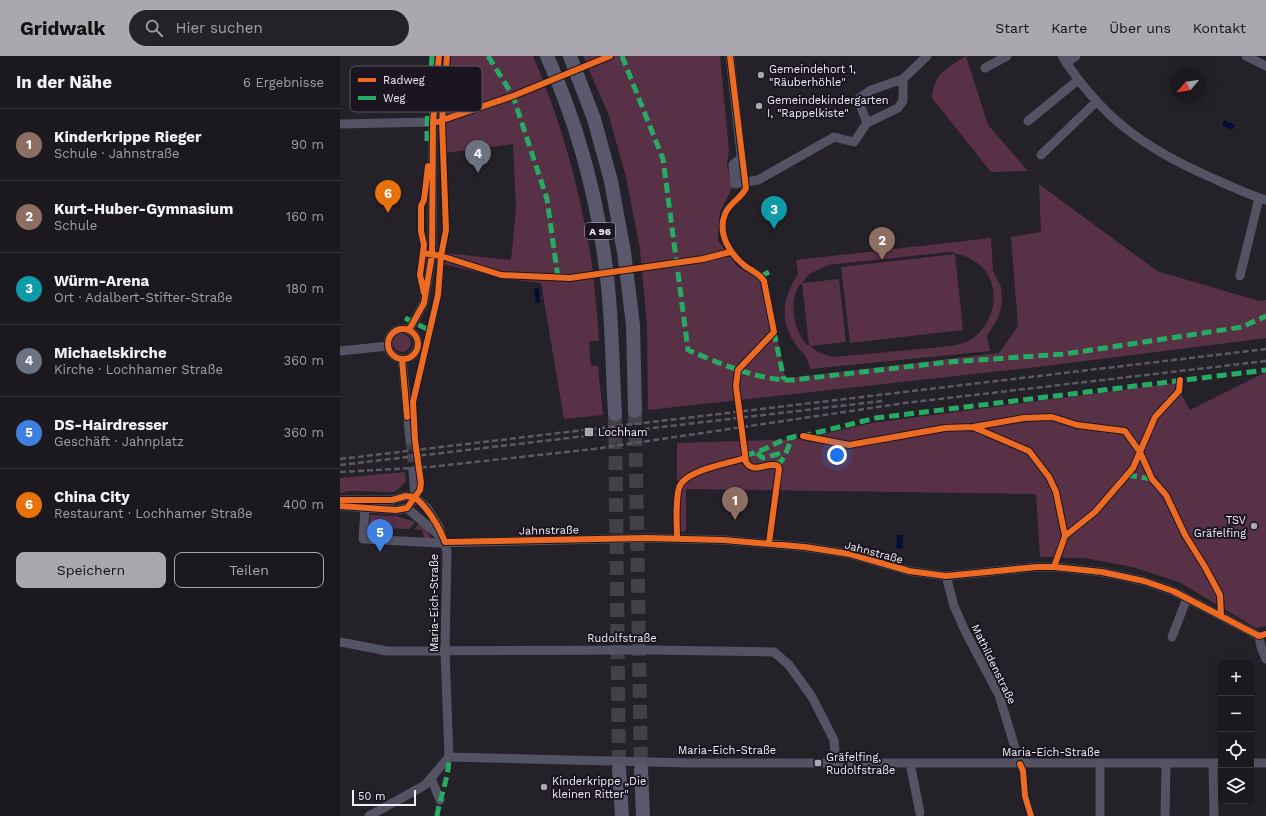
<!DOCTYPE html>
<html lang="de">
<head>
<meta charset="utf-8">
<style>
	body { margin:0; font-family:"Work Sans",sans-serif; background:#242227; color:#f1f3f6 }
	.controls { position:absolute; right:12px; bottom:12px; display:grid; overflow:hidden; border-radius:8px; box-shadow:0 4px 16px #0002 }
	.controls button { width:36px; height:36px; display:grid; place-items:center; padding:0; border:0; border-bottom:1px solid #39383c; background:#1b191e; color:#f1f3f6; font:20px sans-serif }
	.compass { position:absolute; left:830px; top:12px; width:36px; height:36px; border-radius:50%; background:#1b191e; box-shadow:0 4px 16px #0002; rotate:241deg }
	.scale { position:absolute; left:12px; bottom:10px; width:64px; box-sizing:border-box; padding-left:4px; border:2px solid #f3eff8; border-top:0; font-size:11px; line-height:14px; white-space:nowrap; color:#f3eff8; -webkit-text-stroke:3px #1a1521; paint-order:stroke }
	.you { position:absolute; left:497px; top:399px; width:14px; height:14px; margin:-10px; border:3px solid #fff; border-radius:50%; background:#1a73e8; box-shadow:0 0 0 6px #1a73e833 }
	.badge { display:grid; place-items:center; width:26px; height:26px; border-radius:50%; background:#aba7af; color:#fff; font-size:13px; font-weight:700 }
	.pin { position:absolute; translate:-50% -33px; filter:drop-shadow(0 1px 2px #0008) }
	.pin::after { content:''; position:absolute; top:21px; width:14px; height:12px; background:inherit; clip-path:polygon(0 0,100% 0,50% 100%) }
	.list { margin:0; padding:0; list-style:none }
	h2 { display:flex; justify-content:space-between; align-items:center; height:52px; margin:0; padding:0 16px; font-size:17px }
	h2 small { font-size:13px; font-weight:400; color:#a0a0a4 }
	.list li { display:grid; grid-template-columns:26px 1fr auto; gap:12px; align-items:center; box-sizing:border-box; height:72px; padding:0 16px; border-top:1px solid #39383c }
	.list b { display:block; font-size:15px; white-space:nowrap }
	.list p { margin:0; font-size:13px; white-space:nowrap; color:#a0a0a4 }
	.list em { font-size:13px; font-style:normal; color:#a0a0a4 }
	.actions { display:flex; gap:8px; padding:12px 16px }
	.actions a { flex:1; padding:9px 0; border:1px solid #aba7af; border-radius:8px; text-align:center; font-size:14px; color:#aba7af }
	.actions .main { background:#aba7af; color:#111 }
	.icon { flex:none; width:22px; height:22px; fill:none; stroke:currentColor; stroke-width:2; stroke-linecap:round; stroke-linejoin:round }
	.map { position:relative; flex:none; width:926px; height:760px; overflow:hidden }
	header { display:flex; align-items:center; gap:24px; box-sizing:border-box; height:56px; padding:0 20px; background:#aba7af; color:#111 }
	header strong { font-size:19px }
	nav { display:flex; gap:22px; margin-inline-start:auto; font-size:14px }
	.search { width:280px; height:36px; background:#242227; display:flex; align-items:center; gap:10px; box-sizing:border-box; padding:0 14px; border-radius:22px; color:#a0a0a4; font-size:15px }
	main { display:flex }
	aside { flex:1; background:#1b191e }
	.map>svg:first-child { display:block }
	.green { fill:#593146; fill-rule:evenodd }
	.water { fill:#030e38 }
	.lines { fill:none; stroke-linecap:round; stroke-linejoin:round }
	.minor-tunnel { stroke:#434047; stroke-width:9; stroke-dasharray:9 4.5; stroke-linecap:butt }
	.highway-tunnel { stroke:#434047; stroke-width:14; stroke-dasharray:14 7; stroke-linecap:butt }
	.minor { stroke:#545363; stroke-width:9 }
	.highway { stroke:#5a586c; stroke-width:14 }
	.rail { stroke:#5b5a64; stroke-width:2.5; stroke-dasharray:6 3; stroke-linecap:butt }
	.quiet { stroke:#26ab63; stroke-width:5; stroke-dasharray:10 5; stroke-linecap:butt }
	.cycleway-casing { stroke:#1a1521; stroke-width:8 }
	.cycleway { stroke:#ed6a23; stroke-width:6 }
	.poi-dot { fill:#aba7af; stroke:#1a1521; stroke-width:1.5 }
	.labels { text-anchor:middle; stroke-width:4; stroke-linejoin:round; paint-order:stroke }
	.shield { fill:#1a1521; stroke:#b2aeb8; stroke-width:1 }
	.shield-label { font-size:10px; font-weight:bold; fill:#f3eff8 }
	.poi-label { font-size:11px; fill:#f3eff8; stroke:#1a1521; text-anchor:start }
	.street-label { font-size:11px; fill:#f3eff8; stroke:#1a1521 }
	.key { fill:#1a1521; stroke:#5b5662; stroke-width:1 }
	.key-label { font-size:11px; fill:#f3eff8 }
</style>
</head>
<body>
<header>
<strong>Gridwalk</strong>
<div class="search"><svg class="icon" aria-label="search" viewBox="0 0 24 24"><circle cx="10" cy="10" r="6"/><path d="M15 15l6 6"/></svg>Hier suchen</div>
<nav><a>Start</a><a>Karte</a><a>Über uns</a><a>Kontakt</a></nav>
</header>
<main>
<aside>
<h2>In der Nähe<small>6 Ergebnisse</small></h2>
<ul class="list">
<li><span class="badge" style="background:#8d6e63">1</span><div><b>Kinderkrippe Rieger</b><p>Schule · Jahnstraße</p></div><em>90 m</em></li>
<li><span class="badge" style="background:#8d6e63">2</span><div><b>Kurt-Huber-Gymnasium</b><p>Schule</p></div><em>160 m</em></li>
<li><span class="badge" style="background:#0f9aa8">3</span><div><b>Würm-Arena</b><p>Ort · Adalbert-Stifter-Straße</p></div><em>180 m</em></li>
<li><span class="badge" style="background:#6b7280">4</span><div><b>Michaelskirche</b><p>Kirche · Lochhamer Straße</p></div><em>360 m</em></li>
<li><span class="badge" style="background:#3f7fe0">5</span><div><b>DS-Hairdresser</b><p>Geschäft · Jahnplatz</p></div><em>360 m</em></li>
<li><span class="badge" style="background:#e8710a">6</span><div><b>China City</b><p>Restaurant · Lochhamer Straße</p></div><em>400 m</em></li>
</ul>
<div class="actions"><a class="main">Speichern</a><a>Teilen</a></div>
</aside>
<div class="map">
<svg width="926" height="760" viewBox="0 0 926 760">
	<rect width="100%" height="100%" fill="#242128"/>
	<!-- green -->
	<path class="green" d="M110,0H193C221,65 240,133 251,203C255,230 257,257 259,285H249L251,310H258L263,359L224,363L201,227L161,222L103,208L105,197L171,204L176,153L173,88L105,97L103,72Z
		M243,0H380L389,94L387,108L392,132L380,156L378,185L398,211L425,226L445,320L448,322L659,297L678,270L671,181L701,176L699,128L817,215L919,245L926,244V282L706,310L308,354L307,270L300,193L286,121L268,57Z
		M626,0L648,69L688,115L651,116L592,42C594,17 606,13 626,0Z
		M651,182L653,215L661,231L662,247L658,262L647,280L650,295L470,313C467,299 465,300 457,290C438,266 443,241 458,218L456,204ZM609,196C620,198 630,201 640,209C663,230 655,269 630,284C625,287 618,288 612,290L493,301L478,296L470,290L506,286L499,223L462,227L469,218L488,209ZM462,227L469,289V290C453,278 447,240 462,227Z
		M615,198L623,274L510,287L501,211Z
		M53 287a9 9 0 1 1 18 0a9 9 0 1 1-18 0Z
		M926,316V570L916,572L839,526L792,511L744,502L700,501L696,438L346,433V475L337,477V387L463,383L532,367L835,327L850,354Z
		M65,416L66,425L61,431L54,436L9,435L0,437V422Z
		M30,459L56,460L75,466L70,473L39,472L38,478L29,477Z
		M79,467L87,474L91,482H84L82,474L75,473Z"/>
	<!-- water -->
	<path class="water" d="M884,64L895,69L892,74L882,69Z
		M199,232L200,247H196L194,233Z
		M557,479H563L562,493L556,492Z"/>
	<g class="lines">
		<!-- minor-tunnel -->
		<path class="minor-tunnel" d="M70,384L73,415"/>
		<!-- highway-tunnel -->
		<path class="highway-tunnel" d="M295,355L301,713
			M275,358L279,713"/>
		<!-- minor -->
		<path class="minor" d="M390,0L404,125
			M722,0C761,61 804,92 870,121C888,129 907,138 926,144
			M906,0L926,10
			M726,7L736,0
			M645,12L667,0
			M688,65L738,24
			M527,67L518,43L531,34L563,23
			M0,68L93,66
			M701,99L756,46
			M401,102L393,109L395,128L418,124L494,81L514,86L527,67L558,52L563,45V23L587,0
			M900,220L919,142
			M48 288a15 15 0 1 1 30 0a15 15 0 1 1-30 0Z
			M69,274L84,247L92,199L93,66L99,0
			M0,295L48,290
			M62,303L70,384
			M75,441L87,452L99,471L107,495L105,594L109,701L351,707H881
			M0,444H52L66,440L75,441
			M73,445L75,441L73,415
			M0,450L56,454L67,452
			M25,452L23,483L99,487L307,482L384,484L465,491L510,498L569,515L606,520L697,511H714L762,516L804,525L833,535L919,580
			M67,452L100,480
			M606,520L614,550L626,577L659,639L680,708
			M919,580L921,591L926,603
			M832,581L847,542
			M0,586L47,595L308,594L434,596L449,609L472,641L494,684L496,707
			M570,707L580,757
			M873,707L874,760
			M911,707H926
			M760,708V760
			M91,722L100,744
			M29,760L85,729L109,701
			M825,760L826,707"/>
		<!-- highway -->
		<path class="highway" d="M207,0C235,63 254,129 264,198C272,250 272,305 275,358
			M230,0L254,63L271,125L284,196L293,269L295,355
			M279,713L282,760
			M301,713L303,760"/>
		<!-- rail -->
		<path class="rail" d="M0,403L926,293
			M0,409L542,345
			M0,416L89,411L254,393L565,347L926,305"/>
		<!-- quiet -->
		<path class="quiet" d="M148,0L173,40L207,143L218,222
			M282,0L323,103L348,294C379,307 419,325 453,324L608,306L725,298L902,271L926,260
			M87,85V67L92,0
			M421,220L429,216
			M65,262L89,274
			M434,276L444,324
			M417,397L423,402L438,398L439,412
			M405,399C428,396 442,379 463,380L536,362L926,314
			M438,410L444,401L453,380
			M787,419L812,423
			M97,760C100,740 109,722 109,701"/>
		<defs>
			<path id="cycleway" d="M390,0L406,132C401,143 389,147 385,158C377,178 390,198 405,210C412,215 419,217 424,225L434,276L398,314L396,330L406,406C414,419 427,405 438,410L439,413L429,487
				M97,66L173,40L270,0
				M83,197L101,200L161,219L230,222L363,203L390,196
				M84,237L80,219L84,189L81,175V150L84,144L88,110
				M48 288a15 15 0 1 1 30 0a15 15 0 1 1-30 0Z
				M69,274L84,247L92,199L93,66L99,0
				M62,303L67,361
				M633,371L689,395L709,421L716,436L725,480
				M463,380L509,389L605,372L633,371L684,362L712,361L737,369L785,375L800,396L812,423L826,439L845,479L865,511L880,539L881,560
				M75,441C89,454 98,468 105,486
				M0,444H52L66,440L75,441
				M0,450L56,454L67,452
				M67,452L80,434L81,427L75,384L73,346L98,239L101,200L106,174L102,65L107,0
				M337,482C337,468 335,446 339,432C344,414 388,408 405,402
				M105,486L307,482L384,484L465,491L510,498L569,515L606,520L697,511H714L762,516L804,525L833,535L919,580L926,578
				M714,511L725,480L755,456L793,412L815,361L839,335L840,324
				M680,708L683,715L685,740L691,760"/>
		</defs>
		<!-- cycleway casing -->
		<use href="#cycleway" class="cycleway-casing"/>
		<!-- cycleway -->
		<use href="#cycleway" class="cycleway"/>
	</g>
	<!-- markers -->
	<g class="poi-dot">
		<circle cx="421" cy="19" r="4"/>
		<circle cx="419" cy="50" r="4"/>
		<rect x="244" y="371" width="10" height="10" rx="2"/>
		<circle cx="914" cy="470" r="4"/>
		<rect x="474" y="703" width="8" height="8" rx="2"/>
		<circle cx="204" cy="731" r="4"/>
	</g>
	<g class="labels">
		<!-- shield labels -->
		<rect class="shield" x="245" y="167" width="30" height="16" rx="3"/>
		<g class="shield-label">
			<text x="260" y="179">A 96</text>
		</g>
		<!-- poi labels -->
		<g class="poi-label">
			<text x="429" y="17">Gemeindehort 1,<tspan x="429" dy="13">"Räuberhöhle"</tspan></text>
			<text x="427" y="48">Gemeindekindergarten<tspan x="427" dy="13">I, "Rappelkiste"</tspan></text>
			<text x="258" y="380">Lochham</text>
			<text x="906" y="468" text-anchor="end">TSV<tspan x="906" dy="13">Gräfelfing</tspan></text>
			<text x="486" y="705">Gräfelfing,<tspan x="486" dy="13">Rudolfstraße</tspan></text>
			<text x="212" y="729">Kinderkrippe „Die<tspan x="212" dy="13">kleinen Ritter"</tspan></text>
		</g>
		<!-- street labels -->
		<g class="street-label">
			<text transform="translate(209 474) rotate(-1)" y="4">Jahnstraße</text>
			<text transform="translate(534 496) rotate(15)" y="4">Jahnstraße</text>
			<text transform="translate(94 547) rotate(-90)" y="4">Maria-Eich-Straße</text>
			<text x="282" y="586">Rudolfstraße</text>
			<text transform="translate(654 608) rotate(64)" y="4">Mathildenstraße</text>
			<text x="387" y="698">Maria-Eich-Straße</text>
			<text x="711" y="700">Maria-Eich-Straße</text>
		</g>
	</g>
	<!-- legend -->
	<rect x="10" y="10" width="132" height="46" rx="6" class="key"/>
	<rect x="18" y="22" width="18" height="4" fill="#ed6a23"/>
	<rect x="18" y="40" width="18" height="4" fill="#26ab63"/>
	<g class="key-label">
		<text x="43" y="28">Radweg</text>
		<text x="43" y="46">Weg</text>
	</g>
</svg>
<div class="controls">
<button>+</button>
<button>−</button>
<button><svg class="icon" aria-label="locate" viewBox="0 0 24 24"><circle cx="12" cy="12" r="6"/><path d="M12 2v4M12 18v4M2 12h4M18 12h4"/></svg></button>
<button><svg class="icon" aria-label="layers" viewBox="0 0 24 24"><path d="M12 4l9 5-9 5-9-5zM3 14l9 5 9-5"/></svg></button>
</div>
<svg class="compass" viewBox="-18 -18 36 36"><path d="M0-13l5 13h-10z" fill="#e53935"/><path d="M0 13l5-13h-10z" fill="#a0a0a4"/></svg>
<div class="scale">50 m</div>
<div class="you"></div>
<div class="pin badge" style="left:395px;top:464px;background:#8d6e63">1</div>
<div class="pin badge" style="left:542px;top:204px;background:#8d6e63">2</div>
<div class="pin badge" style="left:434px;top:173px;background:#0f9aa8">3</div>
<div class="pin badge" style="left:138px;top:117px;background:#6b7280">4</div>
<div class="pin badge" style="left:40px;top:496px;background:#3f7fe0">5</div>
<div class="pin badge" style="left:48px;top:157px;background:#e8710a">6</div>
</div>
</main>
</body>
</html>
